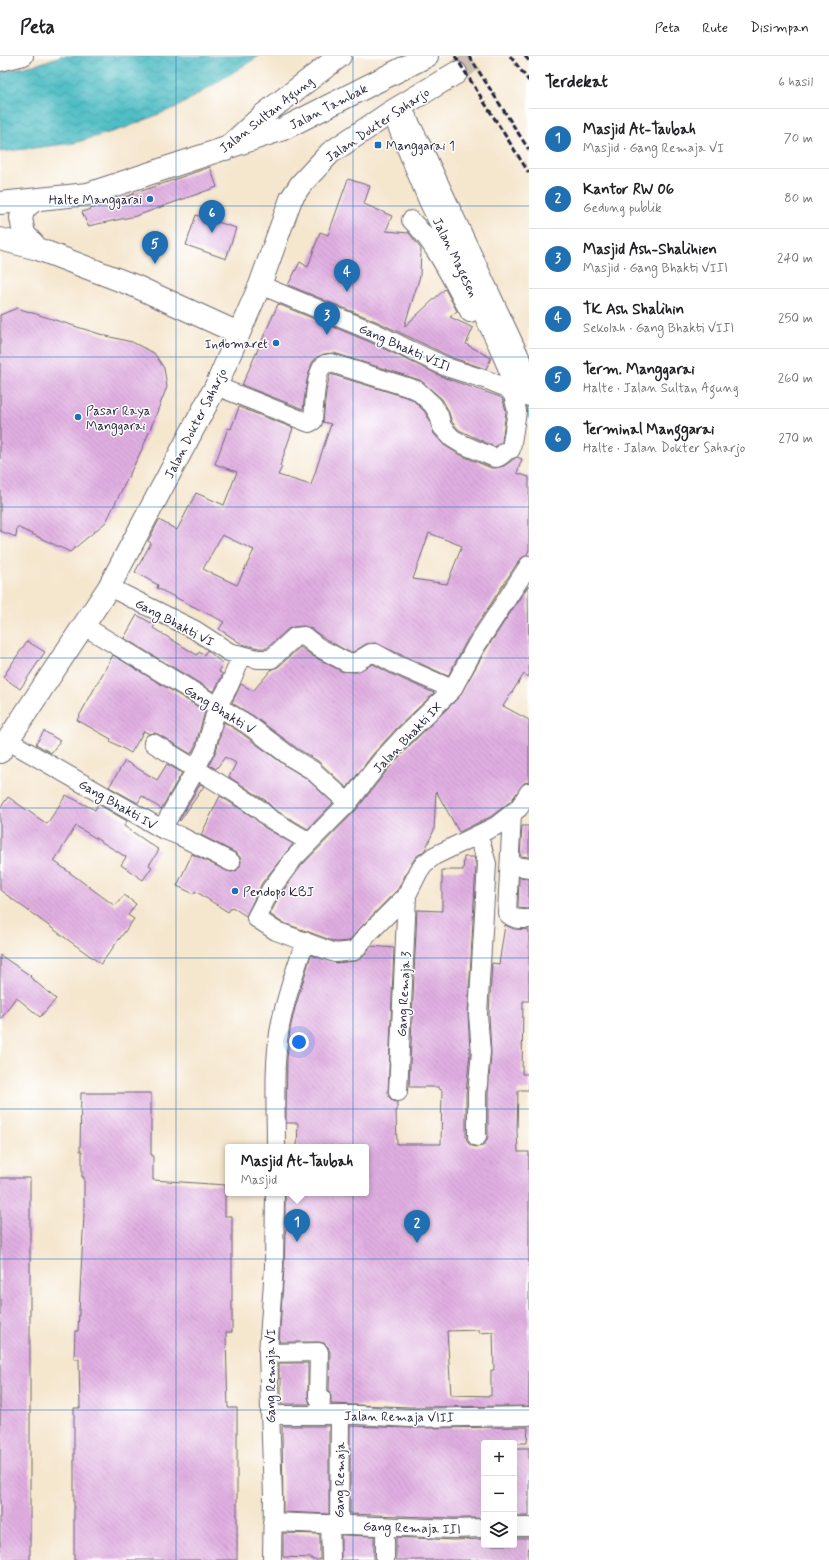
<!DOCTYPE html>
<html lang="id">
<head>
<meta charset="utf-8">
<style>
	body { margin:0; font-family:Mynerve,sans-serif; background:#f2f2f2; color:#202124 }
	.controls { position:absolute; right:12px; bottom:12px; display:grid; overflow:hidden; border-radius:4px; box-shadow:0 4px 16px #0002 }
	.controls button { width:36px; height:36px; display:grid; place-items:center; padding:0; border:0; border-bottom:1px solid #e0e0e0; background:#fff; color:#202124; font:20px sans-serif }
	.you { position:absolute; left:299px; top:986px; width:14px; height:14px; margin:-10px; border:3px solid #fff; border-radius:50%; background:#1a73e8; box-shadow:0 0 0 6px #1a73e833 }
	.badge { display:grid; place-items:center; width:26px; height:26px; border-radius:50%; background:#1f6fb2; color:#fff; font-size:13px; font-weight:700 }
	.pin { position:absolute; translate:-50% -33px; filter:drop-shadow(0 1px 2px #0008) }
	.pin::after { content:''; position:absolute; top:21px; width:14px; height:12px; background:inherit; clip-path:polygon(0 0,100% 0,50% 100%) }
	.popup { position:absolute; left:225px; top:1088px; width:144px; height:52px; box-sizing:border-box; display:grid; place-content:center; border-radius:4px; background:#fff; filter:drop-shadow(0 1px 3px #0005); font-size:13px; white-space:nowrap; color:#757577 }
	.popup b { font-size:15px; color:#202124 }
	.popup::after { content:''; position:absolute; left:50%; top:100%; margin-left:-8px; border:8px solid transparent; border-top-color:#fff }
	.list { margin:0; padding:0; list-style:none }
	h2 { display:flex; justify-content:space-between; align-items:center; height:52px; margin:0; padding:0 16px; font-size:17px }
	h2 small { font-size:13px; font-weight:400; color:#757577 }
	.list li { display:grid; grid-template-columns:26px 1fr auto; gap:12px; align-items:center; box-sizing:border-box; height:60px; padding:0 16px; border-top:1px solid #e0e0e0 }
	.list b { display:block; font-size:15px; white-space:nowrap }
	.list p { margin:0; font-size:13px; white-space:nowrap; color:#757577 }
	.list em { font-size:13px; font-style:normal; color:#757577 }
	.icon { flex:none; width:22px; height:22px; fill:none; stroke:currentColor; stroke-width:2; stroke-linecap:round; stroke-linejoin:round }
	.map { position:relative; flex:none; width:529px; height:1504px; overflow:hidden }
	header { display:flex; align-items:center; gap:24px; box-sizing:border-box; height:56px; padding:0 20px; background:#fff; border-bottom:1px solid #e0e0e0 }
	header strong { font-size:19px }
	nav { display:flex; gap:22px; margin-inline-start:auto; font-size:14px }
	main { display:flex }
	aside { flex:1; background:#fff }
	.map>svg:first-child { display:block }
	.water { fill:url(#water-waves); stroke:#387080 }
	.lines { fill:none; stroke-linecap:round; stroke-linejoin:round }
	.stream { stroke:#4fbec5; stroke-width:6 }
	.building { fill:url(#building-back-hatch); fill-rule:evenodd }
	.primary-tunnel { stroke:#cbbfb1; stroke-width:22; stroke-dasharray:22 11; stroke-linecap:butt }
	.street-casing { stroke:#6c676e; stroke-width:20 }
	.secondary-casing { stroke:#6c676e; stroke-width:24 }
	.primary-casing { stroke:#6c676e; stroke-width:24 }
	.street { stroke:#fff; stroke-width:18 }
	.secondary { stroke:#fff; stroke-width:22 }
	.primary { stroke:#fff; stroke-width:22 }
	.rail { stroke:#22223b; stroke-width:3; stroke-dasharray:6 3; stroke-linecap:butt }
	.grid { fill:none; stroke:#1f6fb2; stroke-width:1; stroke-opacity:0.55 }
	.poi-dot { fill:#1f6fb2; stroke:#fff; stroke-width:1.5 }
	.labels { text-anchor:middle; stroke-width:3; stroke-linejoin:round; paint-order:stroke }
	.street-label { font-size:13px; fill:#22223b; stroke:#fff }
	.poi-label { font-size:13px; fill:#22223b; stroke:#fff; text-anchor:start }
</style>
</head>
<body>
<header>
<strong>Peta</strong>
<nav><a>Peta</a><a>Rute</a><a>Disimpan</a></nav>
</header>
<main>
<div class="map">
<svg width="529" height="1504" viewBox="0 0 529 1504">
	<defs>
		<pattern id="water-waves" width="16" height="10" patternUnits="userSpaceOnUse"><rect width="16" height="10" fill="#4fbec5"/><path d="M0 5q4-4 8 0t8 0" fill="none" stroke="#419aa1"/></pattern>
		<pattern id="building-back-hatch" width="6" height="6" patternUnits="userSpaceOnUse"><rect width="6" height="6" fill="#e0aee1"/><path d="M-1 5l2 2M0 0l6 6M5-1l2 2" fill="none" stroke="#c095c2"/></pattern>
	</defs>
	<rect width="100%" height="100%" fill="#fff"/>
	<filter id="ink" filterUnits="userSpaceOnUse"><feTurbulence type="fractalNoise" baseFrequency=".025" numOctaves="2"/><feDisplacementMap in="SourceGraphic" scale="8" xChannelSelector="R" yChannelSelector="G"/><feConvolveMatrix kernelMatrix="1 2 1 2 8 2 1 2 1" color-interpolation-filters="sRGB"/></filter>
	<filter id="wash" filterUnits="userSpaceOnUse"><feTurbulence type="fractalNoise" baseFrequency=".012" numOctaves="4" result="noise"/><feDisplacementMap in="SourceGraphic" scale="16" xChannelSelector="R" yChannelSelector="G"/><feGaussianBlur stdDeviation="0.9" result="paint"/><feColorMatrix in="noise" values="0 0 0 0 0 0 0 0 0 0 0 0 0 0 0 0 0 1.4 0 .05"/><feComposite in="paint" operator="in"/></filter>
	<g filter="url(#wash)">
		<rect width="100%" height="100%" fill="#f5e6ce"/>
		<!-- water -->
		<path class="water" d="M61,0H259L179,50L125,72L74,87L0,96V16L38,8Z"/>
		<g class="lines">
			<!-- stream -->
			<path class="stream" d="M523,347L529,360"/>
		</g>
		<g id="blocks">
			<!-- building -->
			<path class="building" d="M210,111L217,131L136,160L88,170L82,156Z
				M348,123L370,130L364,148L392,160L386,175L409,177L421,193L420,220L404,271L445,233L457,255L450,261L473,272L466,288L491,302L486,313L453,302L378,266L288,229L300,206L308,211L320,176L328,179Z
				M196,159L236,172L226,203L186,189Z
				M278,248L370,286L445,322L500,341L503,344L506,355L502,386L495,391L459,374L452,366L448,354L442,343L420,324L334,297L324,298L317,301L312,307L307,324L303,353L242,329Z
				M17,252L106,280L132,286L154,297L164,312L167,331L143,391L106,466L70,496L17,471L16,481L0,475V259Z
				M330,318L412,343L425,356L429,363L434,378L444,389L458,398L491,412H496L504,410L517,401L522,403L517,417L529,421V494L527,499L520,503L467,584L448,620L375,587L366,588L353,596H349L324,582L310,572L303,570L294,571L288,573L267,592H259L242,588L219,573L224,566L157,532L158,529L135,516L151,487L148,485L159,464L177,474L196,437L224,449L237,416L215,408L228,372L231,373L239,351L293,372L280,410L282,411L278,419L311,429L331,368L323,366L326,336ZM429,477L462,490L447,528L413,523ZM222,479L254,494L237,529L203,513Z
				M528,530L529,621L524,618L503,650L529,664V726L524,727L511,745L490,761L459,776L436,735L434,774L425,794L417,800L410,809L398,833L361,871L349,885L336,886L281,866L270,858L280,839L302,809L356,754L389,712L412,687L459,641L485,595Z
				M137,559L155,569L153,572L197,599L199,596L204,599L207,594L223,608L219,616L223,618L214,636L124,582Z
				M27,585L45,596L20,633L3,621Z
				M300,591L313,600L341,615L356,616L373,608L391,618L434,637L397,672L373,698L347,732L318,705L298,693L252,659L232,647L241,628L253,635L272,613L278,611Z
				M113,599L205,655L196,688L191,698L158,678L154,677L149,678L144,675L131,697L110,685L111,683L77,664Z
				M224,666L241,677L286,710L306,722L333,747L308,773L275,754L265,744L229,721L236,707L225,701L216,713L209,709L216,695Z
				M44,675L60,685L51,697L36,688Z
				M125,705L157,724L167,708L182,717L161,753L142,740L138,747L109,731Z
				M200,728L204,730L180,765L179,764Z
				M66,739L95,754L98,748L127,765L124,770L159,794L149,809L152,811L143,824L121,809L126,801L76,770L54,805L115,850L124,839L136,848L128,859L134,863L101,908L0,834V752L8,741L47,768Z
				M220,740L253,761L264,771L293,788L262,827L246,860L232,851L228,856L195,835L194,838L177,830L192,798L227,815L232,816L236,815L240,810L241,805L240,801L236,797L201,779Z
				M522,770H529V801L520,800Z
				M464,801H474L476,809L468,957L470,996L466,1038V1081L468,1087L472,1090L477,1091L483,1090L486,1086L488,1081V1038L491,997L489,958L492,907L499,908L505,869L514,873L529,874V945H523L522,1018H529V1034H518L517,1075L518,1096H529V1350L410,1351L331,1348V1341L329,1334L330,1296L328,1291L324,1287L319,1286H279L284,1212L285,1178L288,1165H285V1137H366V1091H297L298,1067H286V1060L287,1002L290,973L295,952L311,899L336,907L356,905L362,902L371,890L394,892L388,1036L389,1041L393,1045L397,1046V1055H396L397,1088H441L442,1034L439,1033V1031H409L417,854L442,855V814H463ZM479,1274V1277L493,1276L494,1314H491V1340L451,1339L447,1275Z
				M519,821L529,822V853L518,852Z
				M0,899L31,920L30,921L56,943L40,961L16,941L0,964Z
				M81,1037H151V1099H153V1124L225,1129V1160H232V1276H226L227,1319L228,1352H237V1504H74V1352H80L79,1303H74L75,1275H78L84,1158V1121H82V1095H80Z
				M0,1122H30V1504H0Z
				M279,1307H308V1341L310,1348H281V1322L279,1323Z
				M282,1370H329V1458L283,1456Z
				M350,1370L410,1372L528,1371L527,1387H484V1462H453L350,1458Z
				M514,1392H529V1460H514Z
				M283,1477L320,1478V1504H312V1502L283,1501Z
				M341,1479L374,1480V1504H341Z
				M396,1481L453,1484L484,1483V1489H514V1482H529L528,1504H396Z"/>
		</g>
	</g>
	<g filter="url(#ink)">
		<use href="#blocks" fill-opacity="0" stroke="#6c676e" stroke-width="1"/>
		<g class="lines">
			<!-- primary-tunnel -->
			<path class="primary-tunnel" d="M456,17L478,0"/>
			<defs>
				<path id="street" d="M0,6L24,0
					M402,51L419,84L529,320
					M391,56L428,145L497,288L511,321L519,333L529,341
					M411,164C437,190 452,225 470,257
					M216,330L309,367L313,365C314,354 315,314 325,308C326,308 330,307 331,307L417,334L433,349L439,359L442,371L452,382L462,388L495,402C502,402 504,394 511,393L517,355L513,339L507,332L487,324L449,312L410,294L374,276L260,229
					M529,509L476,590L452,634L404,680L381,705L348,747L294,802L271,833L256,862L276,875L335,897L354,895L368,878L407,839L419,815L424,808L434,800L496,770L519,752L529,736
					M109,531L195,574L229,596L258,603H271L295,581L304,580L318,591L346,606H356L371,597H375L395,608L443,629L452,634
					M84,570L247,668L292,702L312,714L348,747
					M7,684L162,773L180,780L231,806
					M153,687L235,737L259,753L269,762L309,786
					M512,757L507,857C513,864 520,863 529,863
					M162,773L196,713L206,692L217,651L229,630L242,599
					M475,780L482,790L487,808L478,958L481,996L477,1038V1081
					M510,809L529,812
					M398,1036L407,839
					M276,1091C276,1051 273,1011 280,971C285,942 296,913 305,885
					M268,1297L319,1296L318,1341H321L320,1359
					M270,1359H358L410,1362L529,1360
					M272,1466L453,1473L484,1472
					M330,1468L331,1504
					M339,1468L340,1359
					M514,1471H529
					M272,1504L273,1440L268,1297L274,1211L275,1137
					M385,1504V1470"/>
				<path id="secondary" d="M226,93L263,59L340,0"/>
				<path id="primary" d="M34,144L24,153L21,162L24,178L38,193
					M0,147L88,138L283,73L427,0
					M0,183L38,193L135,230L238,277
					M0,696L109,531L216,330L260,229L291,143L301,128L330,97L391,56L456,17"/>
			</defs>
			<!-- street casing -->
			<use href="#street" class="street-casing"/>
			<!-- secondary casing -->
			<use href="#secondary" class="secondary-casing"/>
			<!-- primary casing -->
			<use href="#primary" class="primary-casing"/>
			<!-- street -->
			<use href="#street" class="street"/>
			<!-- secondary -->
			<use href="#secondary" class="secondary"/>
			<!-- primary -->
			<use href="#primary" class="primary"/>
			<!-- rail -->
			<path class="rail" d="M455,0L529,117
				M469,0L529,94
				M510,0L529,25
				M525,0L529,5"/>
		</g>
	</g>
	<!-- grid -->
	<path class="grid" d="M176,0V1504M353,0V1504M0,150H529M0,301H529M0,451H529M0,602H529M0,752H529M0,902H529M0,1053H529M0,1203H529M0,1354H529"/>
	<!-- markers -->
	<g class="poi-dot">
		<rect x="374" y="85" width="8" height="8" rx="2"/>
		<circle cx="150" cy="143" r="4"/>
		<circle cx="276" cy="287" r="4"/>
		<circle cx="78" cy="361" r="4"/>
		<circle cx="235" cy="835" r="4"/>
	</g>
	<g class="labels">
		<!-- street labels -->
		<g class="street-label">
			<text transform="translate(328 50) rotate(-27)" y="5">Jalan Tambak</text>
			<text transform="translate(266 58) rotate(-38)" y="5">Jalan Sultan Agung</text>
			<text transform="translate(377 68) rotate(-34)" y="5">Jalan Dokter Saharjo</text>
			<text transform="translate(456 201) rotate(64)" y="5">Jalan Magesen</text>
			<text transform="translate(405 291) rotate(24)" y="5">Gang Bhakti VIII</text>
			<text transform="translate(195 367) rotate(-63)" y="5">Jalan Dokter Saharjo</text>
			<text transform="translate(175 566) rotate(28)" y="5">Gang Bhakti VI</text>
			<text transform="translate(220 653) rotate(32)" y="5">Gang Bhakti V</text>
			<text transform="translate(407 681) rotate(-46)" y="5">Jalan Bhakti IX</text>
			<text transform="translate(118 748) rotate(30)" y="5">Gang Bhakti IV</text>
			<text transform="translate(403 938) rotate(-87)" y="5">Gang Remaja 3</text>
			<text transform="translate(270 1320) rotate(-90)" y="5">Gang Remaja VI</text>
			<text transform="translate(399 1360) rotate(1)" y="5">Jalan Remaja VIII</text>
			<text transform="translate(339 1424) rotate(-89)" y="5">Gang Remaja</text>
			<text transform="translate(412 1471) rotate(2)" y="5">Gang Remaja III</text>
		</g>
		<!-- poi labels -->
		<g class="poi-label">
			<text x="386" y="94">Manggarai 1</text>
			<text x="142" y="148" text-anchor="end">Halte Manggarai</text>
			<text x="268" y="292" text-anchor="end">Indomaret</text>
			<text x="86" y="359">Pasar Raya<tspan x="86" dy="15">Manggarai</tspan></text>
			<text x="243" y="840">Pendopo KBJ</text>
		</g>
	</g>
</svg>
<div class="controls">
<button>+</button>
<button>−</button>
<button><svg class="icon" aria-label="layers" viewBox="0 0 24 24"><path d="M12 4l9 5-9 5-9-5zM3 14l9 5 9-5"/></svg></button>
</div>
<div class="you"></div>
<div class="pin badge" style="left:297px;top:1186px">1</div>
<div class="popup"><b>Masjid At-Taubah</b>Masjid</div>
<div class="pin badge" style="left:417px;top:1187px">2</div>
<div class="pin badge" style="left:327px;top:279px">3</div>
<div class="pin badge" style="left:347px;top:236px">4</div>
<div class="pin badge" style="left:155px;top:208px">5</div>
<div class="pin badge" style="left:212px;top:177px">6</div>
</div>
<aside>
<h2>Terdekat<small>6 hasil</small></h2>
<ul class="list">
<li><span class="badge">1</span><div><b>Masjid At-Taubah</b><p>Masjid · Gang Remaja VI</p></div><em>70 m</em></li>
<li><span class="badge">2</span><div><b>Kantor RW 06</b><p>Gedung publik</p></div><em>80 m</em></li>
<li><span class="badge">3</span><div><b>Masjid Ash-Shalihien</b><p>Masjid · Gang Bhakti VIII</p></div><em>240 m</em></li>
<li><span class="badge">4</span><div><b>TK Ash Shalihin</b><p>Sekolah · Gang Bhakti VIII</p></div><em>250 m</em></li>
<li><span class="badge">5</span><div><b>Term. Manggarai</b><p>Halte · Jalan Sultan Agung</p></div><em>260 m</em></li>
<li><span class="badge">6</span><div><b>Terminal Manggarai</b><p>Halte · Jalan Dokter Saharjo</p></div><em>270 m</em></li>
</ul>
</aside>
</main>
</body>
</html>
